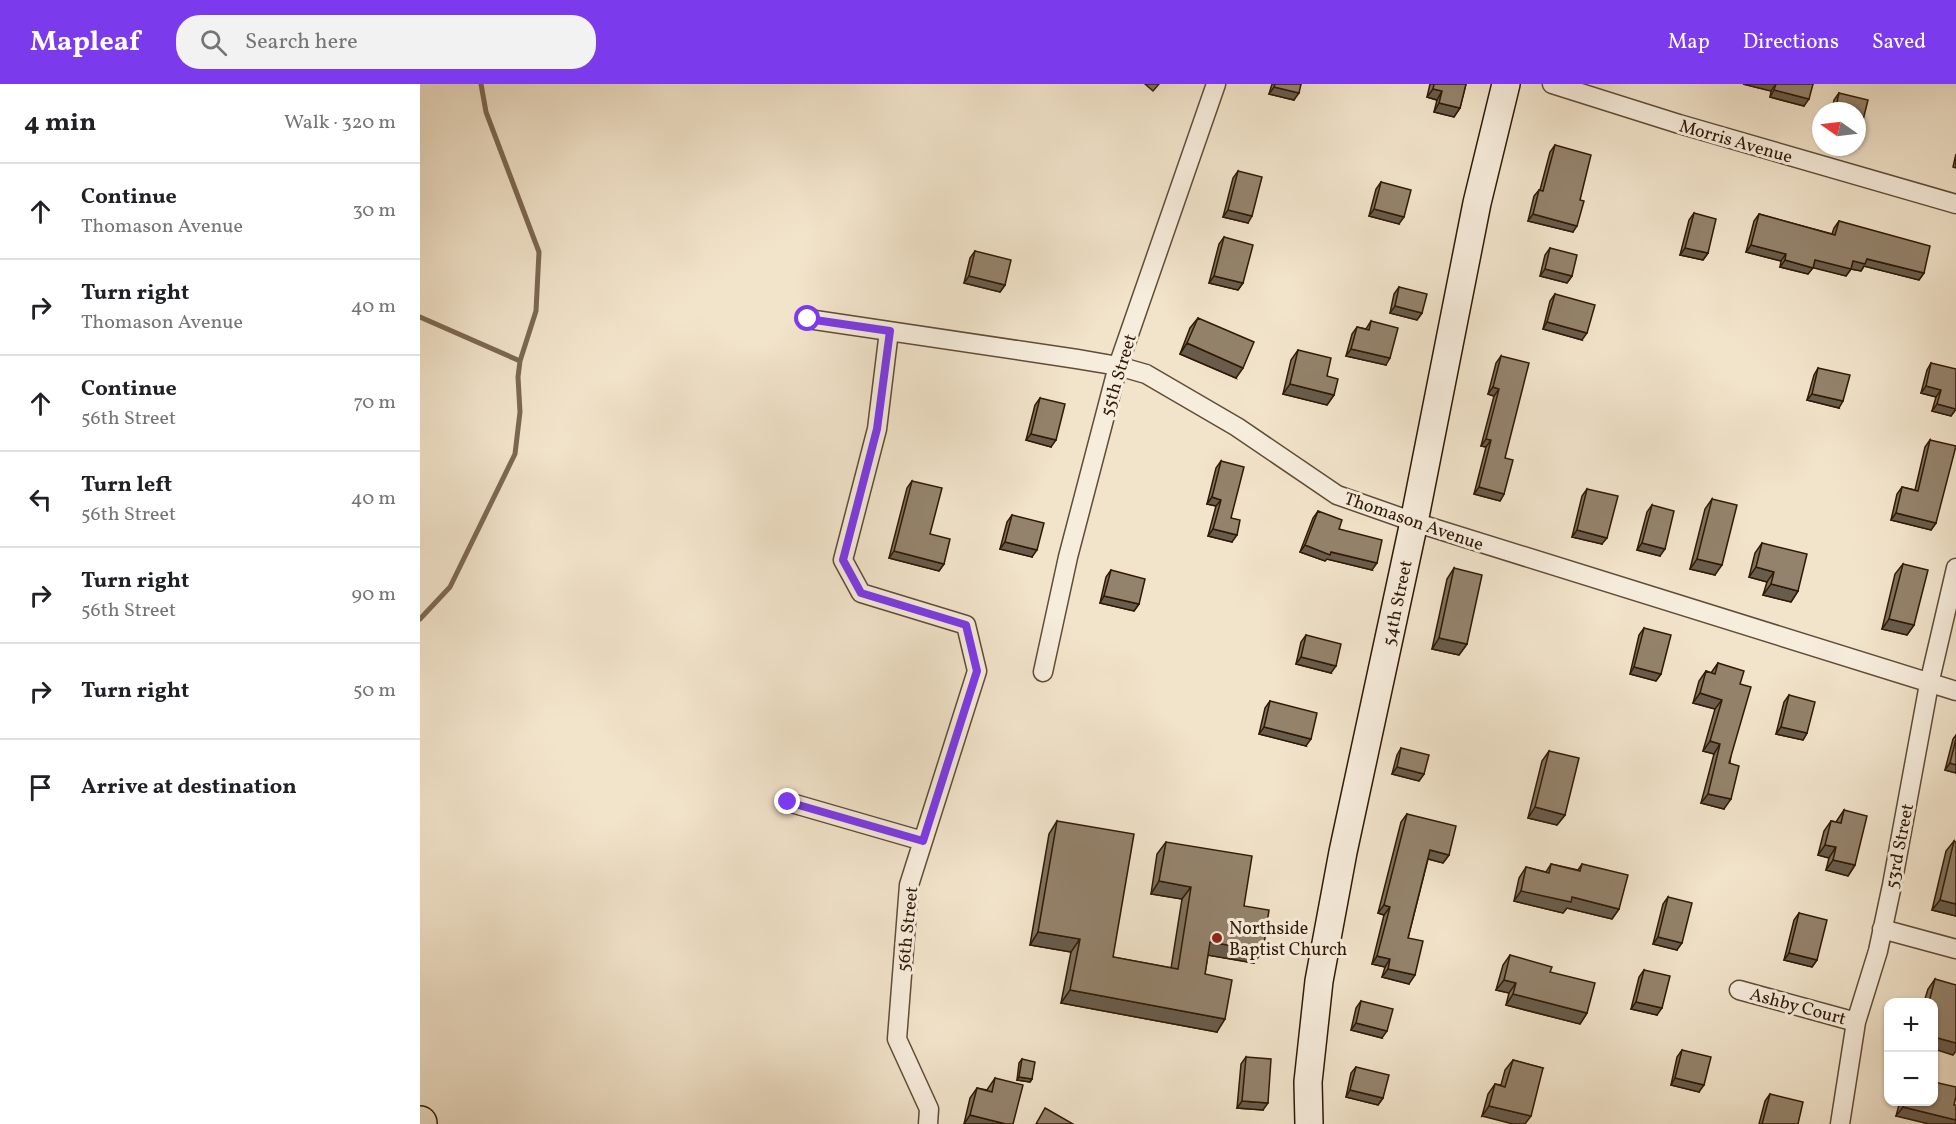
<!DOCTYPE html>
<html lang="en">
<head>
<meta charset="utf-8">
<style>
	body { margin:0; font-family:Vollkorn,serif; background:#f2f2f2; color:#202124 }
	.controls { position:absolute; right:18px; bottom:18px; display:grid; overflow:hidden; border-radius:12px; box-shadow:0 2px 4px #0004 }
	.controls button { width:54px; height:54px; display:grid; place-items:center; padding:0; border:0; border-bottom:2px solid #e0e0e0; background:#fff; color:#202124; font:30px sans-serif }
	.compass { position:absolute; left:1392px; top:18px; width:54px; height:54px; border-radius:50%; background:#fff; box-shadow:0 2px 4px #0004; rotate:284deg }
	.stop { position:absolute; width:18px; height:18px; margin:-14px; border:4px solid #7c3aed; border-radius:50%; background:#fff }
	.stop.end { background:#7c3aed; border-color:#fff; box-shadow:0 2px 6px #0008 }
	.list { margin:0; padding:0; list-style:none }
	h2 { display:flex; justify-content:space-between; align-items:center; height:78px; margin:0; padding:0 24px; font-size:26px }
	h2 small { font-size:20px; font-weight:400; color:#757577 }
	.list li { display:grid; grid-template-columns:39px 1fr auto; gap:18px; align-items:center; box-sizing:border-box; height:96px; padding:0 24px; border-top:2px solid #e0e0e0 }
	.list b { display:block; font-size:22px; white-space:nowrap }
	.list p { margin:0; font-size:20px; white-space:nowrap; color:#757577 }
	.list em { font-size:20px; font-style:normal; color:#757577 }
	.icon { flex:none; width:33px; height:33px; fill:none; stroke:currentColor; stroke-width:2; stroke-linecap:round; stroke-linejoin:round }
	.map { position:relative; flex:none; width:1536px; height:1040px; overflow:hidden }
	header { display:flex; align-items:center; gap:36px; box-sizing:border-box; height:84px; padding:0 30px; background:#7c3aed; color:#fff }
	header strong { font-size:28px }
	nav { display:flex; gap:33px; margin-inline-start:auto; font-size:21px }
	.search { width:420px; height:54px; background:#f2f2f2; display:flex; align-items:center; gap:15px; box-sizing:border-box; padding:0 21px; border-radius:24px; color:#757577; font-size:22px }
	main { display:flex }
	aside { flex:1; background:#fff }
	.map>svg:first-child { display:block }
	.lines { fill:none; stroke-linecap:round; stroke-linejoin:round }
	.stream { stroke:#7c6954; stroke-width:5 }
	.minor-casing { stroke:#604c37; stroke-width:21 }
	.secondary-casing { stroke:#2f1906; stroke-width:30 }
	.motorway-casing { stroke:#2f1906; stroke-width:36 }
	.minor { stroke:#f7eddd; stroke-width:18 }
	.secondary { stroke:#f7eddd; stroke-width:27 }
	.motorway { stroke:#f2e4cb; stroke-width:33 }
	.wall { fill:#7f715d; stroke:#2f1906; stroke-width:1.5 }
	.shaded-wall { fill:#685c4c; stroke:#2f1906; stroke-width:1.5 }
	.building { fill:#94836c; stroke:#2f1906; stroke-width:1.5 }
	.route { stroke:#7c3aed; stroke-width:8 }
	.poi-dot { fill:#8f2418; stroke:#f7eddd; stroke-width:2 }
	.labels { text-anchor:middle; stroke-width:6; stroke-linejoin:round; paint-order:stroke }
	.street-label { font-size:18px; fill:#2f1906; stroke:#f7eddd }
	.poi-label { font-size:18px; fill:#2f1906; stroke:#f7eddd; text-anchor:start }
</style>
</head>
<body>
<header>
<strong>Mapleaf</strong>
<div class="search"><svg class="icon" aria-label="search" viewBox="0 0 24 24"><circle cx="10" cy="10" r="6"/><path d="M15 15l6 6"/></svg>Search here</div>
<nav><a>Map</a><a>Directions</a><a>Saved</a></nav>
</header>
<main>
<aside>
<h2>4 min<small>Walk · 320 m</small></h2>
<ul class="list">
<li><svg class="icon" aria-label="ahead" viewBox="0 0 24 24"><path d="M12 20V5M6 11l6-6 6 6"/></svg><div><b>Continue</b><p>Thomason Avenue</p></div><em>30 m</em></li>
<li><svg class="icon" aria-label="right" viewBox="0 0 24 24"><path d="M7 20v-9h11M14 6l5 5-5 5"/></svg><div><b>Turn right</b><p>Thomason Avenue</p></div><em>40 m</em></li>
<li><svg class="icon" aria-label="ahead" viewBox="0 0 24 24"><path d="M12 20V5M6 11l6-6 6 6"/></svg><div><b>Continue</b><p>56th Street</p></div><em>70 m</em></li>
<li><svg class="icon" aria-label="left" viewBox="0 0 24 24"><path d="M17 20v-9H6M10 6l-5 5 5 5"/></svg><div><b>Turn left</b><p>56th Street</p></div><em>40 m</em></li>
<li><svg class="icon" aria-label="right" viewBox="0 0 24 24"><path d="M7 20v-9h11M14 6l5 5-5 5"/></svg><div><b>Turn right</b><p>56th Street</p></div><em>90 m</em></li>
<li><svg class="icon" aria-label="right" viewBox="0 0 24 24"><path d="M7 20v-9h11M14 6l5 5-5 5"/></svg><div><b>Turn right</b></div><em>50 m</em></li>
<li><svg class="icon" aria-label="arrive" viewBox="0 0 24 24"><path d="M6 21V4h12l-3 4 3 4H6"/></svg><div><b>Arrive at destination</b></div></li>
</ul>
</aside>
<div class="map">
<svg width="1536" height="1040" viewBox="0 0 1536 1040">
	<rect width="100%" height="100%" fill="#f2e4cb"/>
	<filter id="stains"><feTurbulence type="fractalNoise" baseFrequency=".00333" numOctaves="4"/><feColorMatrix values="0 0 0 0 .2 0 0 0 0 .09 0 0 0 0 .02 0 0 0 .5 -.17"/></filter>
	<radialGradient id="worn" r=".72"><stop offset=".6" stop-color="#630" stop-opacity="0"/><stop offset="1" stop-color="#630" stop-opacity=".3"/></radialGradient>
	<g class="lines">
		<!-- stream -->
		<path class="stream" d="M0,233L100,277
			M0,535L30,503L95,370L100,328L98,293L100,277L116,227L119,168L66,28L61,0"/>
		<defs>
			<path id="minor" d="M1132,0L1259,40L1536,120
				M388,235L657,275L698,282L726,290L817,343L917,411L994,438L1536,607
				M469,247L457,345L423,476L441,509L546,541L557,587L489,801L477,955L509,1025L508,1040
				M623,588L648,473L698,282L796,0
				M368,718L503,757
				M1462,845L1536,865
				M1319,906L1436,938
				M1420,1040L1436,938L1458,867L1472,801L1509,600L1536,484"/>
			<path id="secondary" d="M889,1040L888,998L899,897L923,768L994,438L1057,119L1086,0"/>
			<path id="motorway" d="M0,1039V1040"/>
		</defs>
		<!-- minor casing -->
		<use href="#minor" class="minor-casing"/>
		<!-- secondary casing -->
		<use href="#secondary" class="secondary-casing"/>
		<!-- motorway casing -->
		<use href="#motorway" class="motorway-casing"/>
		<!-- minor -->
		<use href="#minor" class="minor"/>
		<!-- secondary -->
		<use href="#secondary" class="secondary"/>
		<!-- motorway -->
		<use href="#motorway" class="motorway"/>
	</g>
	<!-- wall -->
	<path class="wall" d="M725,0H739L733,7Z
		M852,0H881L874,16L849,10Z
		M1010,0H1046L1040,24L1034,33L1014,28L1017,16L1007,13Z
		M1323,0H1393L1384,22L1350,13L1351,7Z
		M1419,9L1437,27H1412L1414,16Z
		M1135,61L1160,116L1153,148L1108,137L1114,112L1119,106H1120L1130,68Z
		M1536,70V84L1533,83Z
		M818,87L828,139L803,133L813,94Z
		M961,98L979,140L949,132L956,105Z
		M1274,129L1288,169L1283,176L1260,171L1269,136Z
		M1339,130L1412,150L1414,144L1419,137L1504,189L1499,196L1444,182L1441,187L1431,185L1426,192L1393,183L1388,190L1360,183L1361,177L1326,168L1334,137Z
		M804,153L823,199L818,206L789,199L799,160Z
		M1130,164L1152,192L1147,199L1120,192L1125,171Z
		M555,167L585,201L580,208L544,199L550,174Z
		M979,203L1002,229L997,236L970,229L974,210Z
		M1135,210L1162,256L1123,245L1130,217Z
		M778,234L816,294L760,270L770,244Z
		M951,237L966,281L926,272L932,250L937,243L946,245Z
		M878,266L907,292L914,311L907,321L863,310L871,276Z
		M1081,272L1085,374L1084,410L1080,417L1054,410L1066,363L1061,362L1074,312L1068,310L1076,279Z
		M1511,279L1536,325L1531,332L1512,327L1516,313L1501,309L1507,286Z
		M1398,284L1419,324L1387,316L1394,291Z
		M620,314L631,363L606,356L615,321Z
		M1510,356L1516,439L1511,446L1471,436L1477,410L1482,403L1495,406L1505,363Z
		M801,377L811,434L812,458L788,452L796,422L787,420L796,384Z
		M492,397L510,450L524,480L519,487L469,474L487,404Z
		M1167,405L1182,460L1152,453L1162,412Z
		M1292,415L1295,491L1270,485L1285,425Z
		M1232,421L1240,472L1217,466L1227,428Z
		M898,427L919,445L952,486L907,475L905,477L880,468L893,434Z
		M592,431L612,473L580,465L587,438Z
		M1342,459L1378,507L1371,518L1343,511L1347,498L1329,493L1335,469Z
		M1483,480L1494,541L1487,551L1462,545L1475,490Z
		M1034,484L1047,560L1039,571L1012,565L1027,495Z
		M691,486L719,520L714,527L680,519L686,493Z
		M1224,544L1241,590L1236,597L1210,590L1219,551Z
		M886,551L911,589L876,580L881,558Z
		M1298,579L1320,600L1304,725L1281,719L1294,670L1283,667L1295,625L1273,619L1279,597L1286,587L1291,589Z
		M1369,611L1387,649L1383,656L1356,650L1364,618Z
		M850,617L886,662L839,650L845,624Z
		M1536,651V689L1525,686L1533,655Z
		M981,664L1004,690L999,697L972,690L977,671Z
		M1129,667L1145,731L1137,741L1108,734L1122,677Z
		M1424,726L1435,781L1428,792L1406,786L1409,774L1398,771L1404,747L1411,737L1416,738Z
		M987,730L1029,771L1023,779L1008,775L988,854L989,900L962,893L965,883L952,880L964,831L958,829L981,738Z
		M637,737L693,873L751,884L762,815L731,810L737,770L746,758L824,822L834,879L788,871L785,890L797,948L641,919L651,868L610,861L629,750Z
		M1534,757L1536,832L1512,826L1526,767Z
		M1131,780L1158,786L1162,780L1199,825L1192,835L1147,824L1143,829L1094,817L1099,794L1106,783L1126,788Z
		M1248,813L1257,866L1233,860L1243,820Z
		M1379,829L1397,876L1392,883L1364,876L1374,836Z
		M1090,871L1167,929L1160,940L1086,921L1089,909L1076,906L1083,881Z
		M1224,886L1237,931L1211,925L1219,893Z
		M1515,895L1533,971L1514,918H1504L1508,905Z
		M941,917L962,954L931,946L936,924Z
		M1262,966L1279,1008L1251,1001L1257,973Z
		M826,973L843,1026L817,1024L821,980Z
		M602,975L612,995L610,998L597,996L599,979Z
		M1093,976L1123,984L1062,1032L1068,1010L1075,1000L1081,1001L1085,986Z
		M936,983L963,1014L958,1021L926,1013L931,989Z
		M575,994L593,1040H544L550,1014L557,1004L567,1006Z
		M1350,1010L1378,1040H1339L1345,1017Z
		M1480,1017H1514L1534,1021L1476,1032Z"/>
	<!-- shaded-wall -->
	<path class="shaded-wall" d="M1323,0H1356L1351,7Z
		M854,3L879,9L874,16L849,10Z
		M1013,5L1022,7L1017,16L1007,13Z
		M1354,6L1389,15L1384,22L1350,13Z
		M1019,19L1040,24L1034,33L1014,28Z
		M1437,39L1442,40L1437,47Z
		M954,125L984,133L979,140L949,132Z
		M808,126L832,132L828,139L803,133Z
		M1113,130L1157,142L1153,148L1108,137Z
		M1331,161L1366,170L1361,177L1326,168Z
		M1265,164L1288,169L1283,176L1260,171Z
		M1447,175L1504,189L1499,196L1444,182L1441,187L1431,185L1426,192L1390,183L1395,176L1433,177Z
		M1365,176L1393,184L1388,190L1360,183Z
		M1125,185L1152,192L1147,199L1120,192Z
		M549,192L585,201L580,208L544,199Z
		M794,192L823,199L818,206L789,199Z
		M975,222L1002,229L997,236L970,229Z
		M1127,238L1167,249L1162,256L1123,245Z
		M767,259L823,284L816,294L760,270Z
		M931,265L970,274L966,281L926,272Z
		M870,300L914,311L907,321L863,310Z
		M1506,302L1521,306L1516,313L1501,309Z
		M1073,303L1079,305L1074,312L1068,310Z
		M1392,310L1423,317L1419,324L1387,316Z
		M1517,320L1536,325L1531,332L1512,327Z
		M611,350L636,356L631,363L606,356Z
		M1066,355L1071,356L1066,363L1061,362Z
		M1059,403L1084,410L1080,417L1054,410Z
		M792,413L801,416L796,422L787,420Z
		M1476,429L1516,439L1511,446L1471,436Z
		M793,445L817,451L812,458L788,452Z
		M1157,446L1187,454L1182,460L1152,453Z
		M585,458L617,466L612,473L580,465Z
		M1222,459L1245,465L1240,472L1217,466Z
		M885,461L911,468L957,479L952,486L907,475L905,477L880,468Z
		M474,467L524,480L519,487L469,474Z
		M1277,475L1302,481L1295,491L1270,485Z
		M1336,483L1354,488L1347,498L1329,493Z
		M1351,500L1378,507L1371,518L1343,511Z
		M684,512L719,520L714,527L680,519Z
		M1469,535L1494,541L1487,551L1462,545Z
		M1019,554L1047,560L1039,571L1012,565Z
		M881,573L916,582L911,589L876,580Z
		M1214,583L1241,590L1236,597L1210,590Z
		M1280,609L1302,616L1295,625L1273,619Z
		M844,643L891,655L886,662L839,650Z
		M1361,643L1387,649L1383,656L1356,650Z
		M1290,657L1300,660L1294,670L1283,667Z
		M1530,679L1536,681V689L1525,686Z
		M977,683L1004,690L999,697L972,690Z
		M1288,710L1311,715L1304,725L1281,719Z
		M1115,723L1145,731L1137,741L1108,734Z
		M1405,761L1416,763L1409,774L1398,771Z
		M1010,766L1029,771L1023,779L1005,774Z
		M1413,776L1435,781L1428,792L1406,786Z
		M739,797L771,803L762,815L731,810Z
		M1101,807L1152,813L1199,825L1192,835L1147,824L1143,829L1094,817Z
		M1520,816L1536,820V832L1512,826Z
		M964,821L970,823L964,831L958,829Z
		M618,848L660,855L651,868L610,861Z
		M1238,853L1262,859L1257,866L1233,860Z
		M790,858L843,867L834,879L781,870Z
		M1369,869L1397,876L1392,883L1364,876Z
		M957,872L970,875L965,883L952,880Z
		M968,885L995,891L989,900L962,893Z
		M1084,896L1096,899L1089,909L1076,906Z
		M650,906L805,935L797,948L641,919Z
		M1093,910L1167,929L1160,940L1086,921Z
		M1216,918L1242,924L1237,931L1211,925Z
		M936,939L967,947L962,954L931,946Z
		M1514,953L1536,959V967L1533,971L1514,965Z
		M599,993L612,995L610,998L597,996Z
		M1255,994L1284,1001L1279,1008L1251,1001Z
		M930,1006L963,1014L958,1021L926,1013Z
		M822,1017L848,1019L843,1026L817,1024Z
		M1069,1022L1111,1032L1105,1040H1093L1062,1032Z
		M1483,1023L1536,1036V1040H1509L1476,1032Z
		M550,1031L586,1040H544Z"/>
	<!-- building -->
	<path class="building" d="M855,0H881L879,9L854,3Z
		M1014,0H1046L1040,24L1019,19L1022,7L1013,5Z
		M1356,0H1393L1389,15L1354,6Z
		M1419,9L1448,16L1442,40L1437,39V27H1415Z
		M1135,61L1171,71L1160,116L1164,117L1157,142L1113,130L1119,106L1123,107Z
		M818,87L842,93L832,132L808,126Z
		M961,98L991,106L984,133L954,125Z
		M1274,129L1296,135L1288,169L1265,164Z
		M1339,130L1415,151L1419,137L1510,162L1504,189L1447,175L1445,180L1433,177L1431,185L1395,176L1393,184L1365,176L1366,170L1331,161Z
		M804,153L833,161L823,199L794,192Z
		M1130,164L1157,171L1152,192L1125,185Z
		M555,167L591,176L585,201L549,192Z
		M979,203L1007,210L1002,229L975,222Z
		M1135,210L1175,221L1167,249L1127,238Z
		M778,234L834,258L823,284L767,259Z
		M951,237L978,244L970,274L931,265L937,243L949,246Z
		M878,266L911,274L907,292L918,295L914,311L870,300Z
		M1081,272L1109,279L1085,374L1093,376L1084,410L1059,403L1071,356L1066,355L1079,305L1073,303Z
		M1511,279L1536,285V325L1517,320L1521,306L1506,302Z
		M1398,284L1430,291L1423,317L1392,310Z
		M620,314L645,320L636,356L611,350Z
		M1510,356L1536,362L1516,439L1476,429L1482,403L1498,407Z
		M801,377L824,383L811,434L820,436L817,451L793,445L801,416L792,413Z
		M492,397L522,404L510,450L530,455L524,480L474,467Z
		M1167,405L1198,412L1187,454L1157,446Z
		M1292,415L1317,421L1302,481L1277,475Z
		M1232,421L1254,427L1245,465L1222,459Z
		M898,427L922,436L919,445L962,456L957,479L911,468L910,471L885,461Z
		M592,431L624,439L617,466L585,458Z
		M1342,459L1387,470L1378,507L1351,500L1354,488L1336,483Z
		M1483,480L1508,486L1494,541L1469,535Z
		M1034,484L1062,491L1047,560L1019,554Z
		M691,486L725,495L719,520L684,512Z
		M1224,544L1251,551L1241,590L1214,583Z
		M886,551L921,560L916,582L881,573Z
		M1298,579L1324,587L1320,600L1331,603L1309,679L1319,682L1311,715L1288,710L1300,660L1290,657L1302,616L1280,609L1286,587L1295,590Z
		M1369,611L1395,618L1387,649L1361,643Z
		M850,617L897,629L891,655L844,643Z
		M1536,655V681L1530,679Z
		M981,664L1009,671L1004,690L977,683Z
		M1129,667L1159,674L1145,731L1115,723Z
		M1424,726L1447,732L1435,781L1413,776L1416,763L1405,761L1411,737L1421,739Z
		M987,730L1036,742L1029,771L1010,766L988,854L1003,857L995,891L968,885L970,875L957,872L970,823L964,821Z
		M637,737L714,750L693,873L758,885L771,803L739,797L746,758L832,772L824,822L849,826L843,867L790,858L785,890L812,896L805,935L650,906L660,855L618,848Z
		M1534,757L1536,758V820L1520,816Z
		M1131,780L1160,787L1162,780L1208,791L1199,825L1152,813L1151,818L1101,807L1106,783L1129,789Z
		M1248,813L1272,819L1262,859L1238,853Z
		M1379,829L1407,836L1397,876L1369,869Z
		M1090,871L1132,883L1130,888L1175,899L1167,929L1093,910L1096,899L1084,896Z
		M1224,886L1250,892L1242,924L1216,918Z
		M1515,895L1536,901V959L1514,953V918H1509Z
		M941,917L973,925L967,947L936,939Z
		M1262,966L1291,973L1284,1001L1255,994Z
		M826,973L851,975L848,1019L822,1017Z
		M602,975L615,978L612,995L599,993Z
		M1093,976L1123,984L1111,1032L1069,1022L1075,1000L1085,1003Z
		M936,983L969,991L963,1014L930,1006Z
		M575,994L603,1001L593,1040H586L550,1031L557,1004L572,1008Z
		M1514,998L1536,1003V1012L1534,1021H1536V1036L1483,1023L1484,1017H1514Z
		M1350,1010L1383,1018L1378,1040H1342Z
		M625,1024L653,1040H616Z"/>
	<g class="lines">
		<!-- route -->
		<path class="route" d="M368,718L503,757L557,587L546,541L441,509L423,476L457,345L470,247L388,235"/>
	</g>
	<!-- markers -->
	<circle class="poi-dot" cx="797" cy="854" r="6"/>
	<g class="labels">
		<!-- street labels -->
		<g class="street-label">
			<text transform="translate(1316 57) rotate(16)" y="6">Morris Avenue</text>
			<text transform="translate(698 291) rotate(-73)" y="6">55th Street</text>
			<text transform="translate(994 437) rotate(19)" y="6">Thomason Avenue</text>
			<text transform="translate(977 519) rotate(-78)" y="6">54th Street</text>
			<text transform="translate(1479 762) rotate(-79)" y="6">53rd Street</text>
			<text transform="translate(487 845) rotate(-84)" y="6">56th Street</text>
			<text transform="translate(1378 922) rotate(15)" y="6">Ashby Court</text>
		</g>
		<!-- poi labels -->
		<g class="poi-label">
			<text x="809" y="850">Northside<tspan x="809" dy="21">Baptist Church</tspan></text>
		</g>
	</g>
	<rect width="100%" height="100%" filter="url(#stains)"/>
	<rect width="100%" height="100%" fill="url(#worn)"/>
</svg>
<div class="controls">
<button>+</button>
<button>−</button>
</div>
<svg class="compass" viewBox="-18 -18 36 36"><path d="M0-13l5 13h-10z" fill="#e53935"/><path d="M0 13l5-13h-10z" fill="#757577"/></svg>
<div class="stop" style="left:388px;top:235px"></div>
<div class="stop end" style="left:368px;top:718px"></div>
</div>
</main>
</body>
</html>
